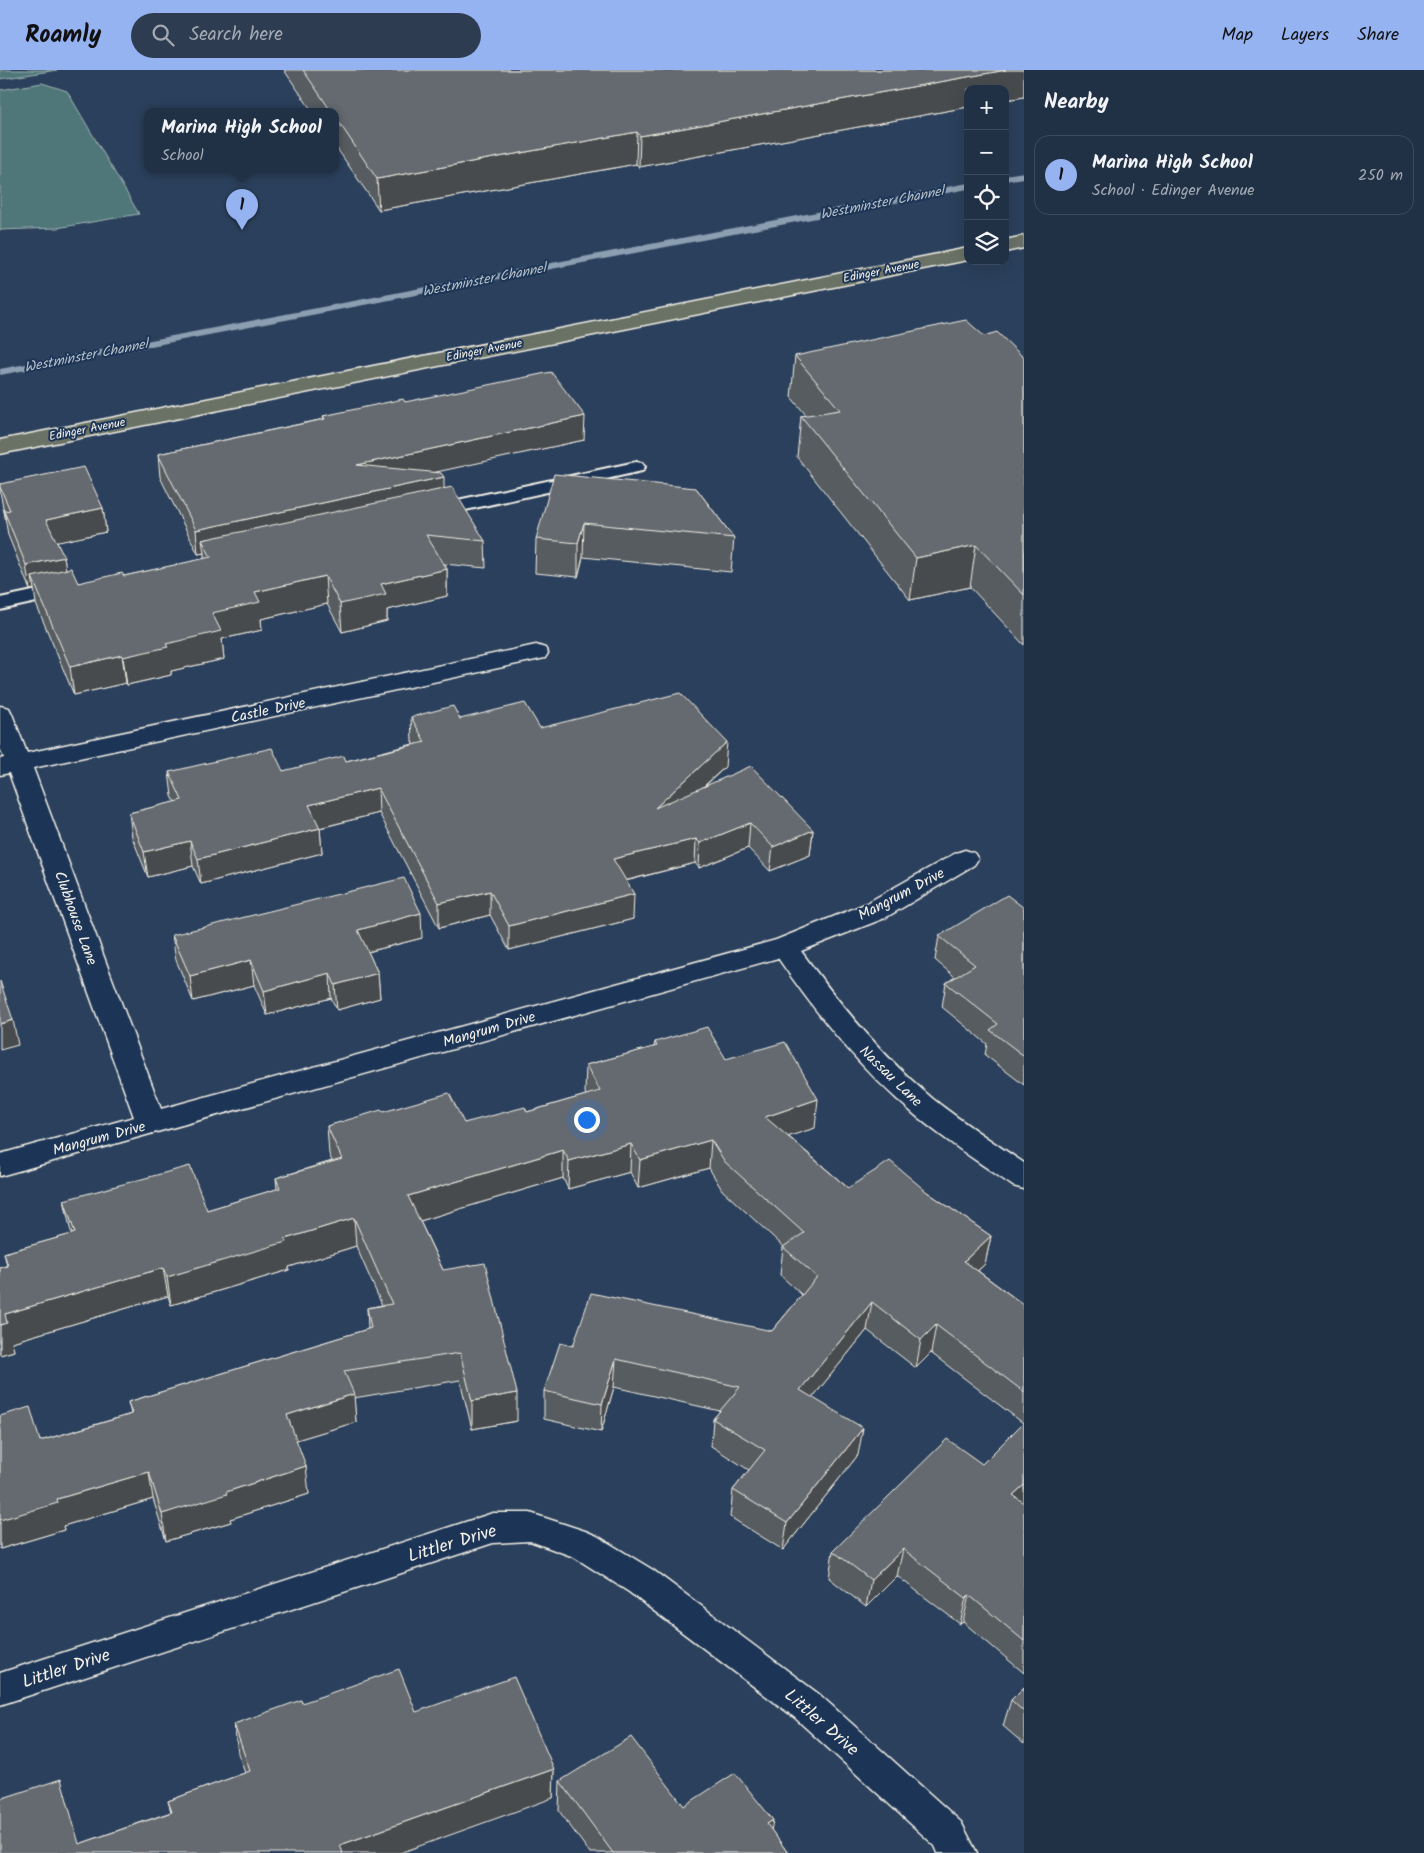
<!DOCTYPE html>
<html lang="en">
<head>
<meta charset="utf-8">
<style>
	body { margin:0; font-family:Kalam,sans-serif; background:#2d3c50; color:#f1f3f6 }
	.controls { position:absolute; right:15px; top:15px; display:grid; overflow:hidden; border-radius:10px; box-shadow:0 5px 20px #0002 }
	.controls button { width:45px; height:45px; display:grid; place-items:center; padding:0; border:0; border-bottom:1px solid #3d4b5e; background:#203045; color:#f1f3f6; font:25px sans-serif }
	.you { position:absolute; left:586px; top:1049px; width:18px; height:18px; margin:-12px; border:4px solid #fff; border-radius:50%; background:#1a73e8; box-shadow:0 0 0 8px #1a73e833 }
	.badge { display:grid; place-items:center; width:32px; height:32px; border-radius:50%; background:#95b2f1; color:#111; font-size:16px; font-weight:700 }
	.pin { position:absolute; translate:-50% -41px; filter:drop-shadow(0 1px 2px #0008) }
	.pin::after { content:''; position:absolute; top:26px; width:18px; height:15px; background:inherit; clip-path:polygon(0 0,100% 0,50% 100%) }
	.popup { position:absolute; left:144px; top:38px; width:195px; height:65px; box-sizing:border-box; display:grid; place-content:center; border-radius:10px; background:#203045; filter:drop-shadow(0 1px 4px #0005); font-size:16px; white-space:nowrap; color:#a2a9b3 }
	.popup b { font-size:19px; color:#f1f3f6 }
	.popup::after { content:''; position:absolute; left:50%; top:100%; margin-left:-10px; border:10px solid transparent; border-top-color:#203045 }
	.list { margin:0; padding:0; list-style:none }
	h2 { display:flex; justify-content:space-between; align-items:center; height:65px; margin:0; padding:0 20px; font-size:21px }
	h2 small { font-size:16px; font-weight:400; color:#a2a9b3 }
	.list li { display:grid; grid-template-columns:32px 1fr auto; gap:15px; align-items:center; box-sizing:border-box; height:80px; margin:0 10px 10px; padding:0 10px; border:1px solid #3d4b5e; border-radius:15px }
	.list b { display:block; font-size:19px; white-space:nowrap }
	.list p { margin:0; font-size:16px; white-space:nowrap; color:#a2a9b3 }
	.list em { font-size:16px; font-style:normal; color:#a2a9b3 }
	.icon { flex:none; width:28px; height:28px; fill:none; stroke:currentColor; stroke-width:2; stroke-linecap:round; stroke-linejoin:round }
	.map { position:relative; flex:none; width:1024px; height:1783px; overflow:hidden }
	header { display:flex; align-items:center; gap:30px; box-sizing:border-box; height:70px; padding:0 25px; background:#95b2f1; color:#111 }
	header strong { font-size:24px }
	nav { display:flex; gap:28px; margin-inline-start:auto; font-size:18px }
	.search { width:350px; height:45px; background:#2d3c50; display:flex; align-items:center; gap:12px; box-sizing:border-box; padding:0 18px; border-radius:28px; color:#a2a9b3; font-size:19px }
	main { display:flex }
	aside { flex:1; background:#203045 }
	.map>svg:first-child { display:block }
	.green { fill:#4f777a; stroke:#a2b4b1 }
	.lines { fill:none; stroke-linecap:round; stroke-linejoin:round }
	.stream { fill:#8c9eb1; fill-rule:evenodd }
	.service-casing { stroke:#f4f1e8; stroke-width:4 }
	.minor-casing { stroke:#f4f1e8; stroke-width:3 }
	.primary-casing { stroke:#f4f1e8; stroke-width:3 }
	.service { fill:#1d3557; fill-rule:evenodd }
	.minor { fill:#1d3557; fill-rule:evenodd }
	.primary { fill:#6a7266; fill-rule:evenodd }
	.wall { fill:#575c60; stroke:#f4f1e8 }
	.shaded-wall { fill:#474b4e; stroke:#f4f1e8 }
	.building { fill:#656b70; stroke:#f4f1e8 }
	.labels { text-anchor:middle; stroke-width:4; stroke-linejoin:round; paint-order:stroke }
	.far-street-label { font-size:12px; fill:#f4f1e8; stroke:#1d3557 }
	.far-water-label { font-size:14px; font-style:italic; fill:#b7c1c8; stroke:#1d3557 }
	.street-label { font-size:15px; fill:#f4f1e8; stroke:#1d3557 }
	.near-street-label { font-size:18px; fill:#f4f1e8; stroke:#1d3557 }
</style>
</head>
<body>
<header>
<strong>Roamly</strong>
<div class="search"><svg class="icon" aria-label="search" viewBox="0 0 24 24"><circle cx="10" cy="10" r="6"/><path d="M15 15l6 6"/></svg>Search here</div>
<nav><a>Map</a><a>Layers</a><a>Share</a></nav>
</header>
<main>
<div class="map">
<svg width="1024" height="1783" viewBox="0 0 1024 1783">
	<rect width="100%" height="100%" fill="#2b405c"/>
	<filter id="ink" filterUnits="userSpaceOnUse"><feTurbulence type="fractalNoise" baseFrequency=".02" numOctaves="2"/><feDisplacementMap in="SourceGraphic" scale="10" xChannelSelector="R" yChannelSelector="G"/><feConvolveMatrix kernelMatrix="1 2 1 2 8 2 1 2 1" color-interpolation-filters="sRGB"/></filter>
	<g filter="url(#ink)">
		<!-- green -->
		<path class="green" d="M0,0H57L0,9Z
			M42,13L67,21L139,144L57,158L0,160V20Z"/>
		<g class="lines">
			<!-- stream -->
			<path class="stream" d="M1024,102V108L1005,111V105Z
				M968,113V119L0,305V299Z"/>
			<defs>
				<path id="service" d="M636,392L642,393L645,397L642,401L434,447L427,445L425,441L427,437L434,435Z
					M66,514L73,516L76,520L73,524L0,540V528Z"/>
				<path id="minor" d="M536,575L545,578L548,583L545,588L33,698L161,1039L776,870L865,834L956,783L965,780L974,783L978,789L974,795L885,848L801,881C840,935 882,986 933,1029C962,1052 993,1072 1024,1093V1119L1013,1116C980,1093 946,1071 915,1045C861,1000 818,946 778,888L0,1106V1084L134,1047L9,703L0,705V689L4,688L0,678V636L9,638L12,644L27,683Z
					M493,1443H530L585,1461L597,1466L653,1500L820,1625L961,1752L977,1783H938L935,1776L794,1647L629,1522L574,1487L530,1471L493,1473L0,1635V1603Z"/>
				<path id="primary" d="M1024,166V178L1005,182V170Z
					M968,178V190L0,384V370Z"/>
			</defs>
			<!-- service casing -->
			<use href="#service" class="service-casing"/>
			<!-- minor casing -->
			<use href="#minor" class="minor-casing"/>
			<!-- primary casing -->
			<use href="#primary" class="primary-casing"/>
			<!-- service -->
			<use href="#service" class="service"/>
			<!-- minor -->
			<use href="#minor" class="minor"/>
			<!-- primary -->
			<use href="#primary" class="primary"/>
		</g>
		<!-- wall -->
		<path class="wall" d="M284,0H1024V27L1005,30V19H968V37L639,97L636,94L379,140L336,77V41H312Z
			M984,266L1024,288V575L970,517L910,530L797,387L801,346L806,345L791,327L795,286Z
			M405,332L584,370L433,402L444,418L485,471L486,498L444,494L447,499V526L387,540V551L342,562L327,534L261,549L262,560L222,569L224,589L171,601V605L127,615L126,613L74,625L36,534L34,519L30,520L8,465L4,441L3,438L0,421V414L103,438L106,462L57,472L66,499L78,513L124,506L204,489V483L198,484L160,407L158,384L324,349L323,346Z
			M696,418L734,468L731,502L583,487L578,507L535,503L536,469Z
			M411,647L460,649L540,658L725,697L704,717L813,760L810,785L770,801L748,778L699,798L695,793L626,811L633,849L509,880L490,845L439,858L379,743L320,758L322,783L201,814L193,796L148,807L132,767L129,743L175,732L172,726L169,702L283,701L346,691L413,674L412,671Z
			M1024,838V1015L985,985L987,974L942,937L946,913L955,907L935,890L939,866Z
			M172,865L422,868L368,882L378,903L380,928L337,940L331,928L267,945L254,915L193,931L176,890Z
			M655,972L726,989L815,1058L788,1066L848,1118L927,1122L991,1166L985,1194L978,1201L1024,1235V1603L963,1552L960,1554L897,1506L866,1537L829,1508L833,1481L982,1394L1023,1353L931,1283L916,1298L867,1260L812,1328L858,1385L783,1480L730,1447L733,1420L749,1400L711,1376L713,1349L720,1341L614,1317L601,1362L544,1349V1321L573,1276L772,1261L802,1225L780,1205L783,1177H784L722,1120L709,1098L638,1118L630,1102L568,1119L563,1108L420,1151L443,1200L517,1351L472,1359L460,1310L354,1328L356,1352L296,1370L309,1424L230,1449L231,1452L166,1471L153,1429L63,1456L64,1460L0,1479V1346L40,1371L131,1344L128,1332L368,1259L367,1238L382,1235L356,1176L289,1197V1200L171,1235L168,1226L12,1272L14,1281L0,1285V1198L7,1196L4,1183L72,1164L70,1158L64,1130L207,1140L277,1119L276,1108L332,1091L329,1084L327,1056L383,1042L464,1053L527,1042L586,1025L585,1023L586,995L654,977Z
			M1024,1617V1674L1003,1656L1011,1630Z
			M302,1633L416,1642L554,1699L553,1728L79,1774L171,1742L168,1731L245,1703L238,1683L234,1654Z
			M560,1711L684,1736L771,1760L788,1783H590L559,1741Z"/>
		<!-- shaded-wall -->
		<path class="shaded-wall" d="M1006,0H1024V27L1005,30V19H968V37L639,97L640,66Z
			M637,62L636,94L379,140L377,109Z
			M585,346L584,370L358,419L357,395Z
			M444,407V431L202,470L204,483L198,484L196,460Z
			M103,438L106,462L49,474L46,450Z
			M584,453L583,487L578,507V473Z
			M976,475L970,517L910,530L916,488Z
			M64,487L68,512L32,507L34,519L30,520L26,495Z
			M447,499V526L387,540V551L342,562L340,534L381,514Z
			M325,506L327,534L261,549L262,560L222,569L224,589L171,601V605L127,615L123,587L166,574L212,543L255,522Z
			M122,585L126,613L74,625L70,597Z
			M727,672L725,697L653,762L655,738Z
			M378,718L379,743L311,760L309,735Z
			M750,753L748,778L699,798L700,773Z
			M320,758L322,783L201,814L198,789Z
			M813,760L810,785L770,801L773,777Z
			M696,769L695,793L612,814L613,789Z
			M190,771L193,796L148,807L144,782Z
			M490,821V845L439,858V833Z
			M634,824L633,849L509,880V856Z
			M421,843L422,868L359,884L358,860Z
			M251,890L254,915L193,931L190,906Z
			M330,903L331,928L267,945L264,921Z
			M378,903L380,928L337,940L335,915Z
			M13,950L18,975L0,980V954Z
			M818,1029L815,1058L762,1075L765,1047Z
			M711,1070L709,1098L638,1118L640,1090Z
			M631,1074L630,1102L568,1119L569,1091Z
			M563,1080V1108L410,1154L408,1126Z
			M354,1148L356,1176L289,1197V1200L171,1235L167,1207L285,1169Z
			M991,1166L985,1194L958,1219L964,1191Z
			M163,1198L168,1226L12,1272L14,1281L0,1285V1255L5,1244Z
			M872,1232L867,1260L796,1348L800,1320Z
			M936,1255L931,1283L916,1298L921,1270Z
			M616,1289L614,1317L601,1362L602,1334Z
			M517,1323V1351L472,1359V1331Z
			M354,1324L356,1352L290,1372L287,1345Z
			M863,1358L858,1385L783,1480L787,1453Z
			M306,1396L309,1424L230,1449L231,1452L166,1471L162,1444L226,1422Z
			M149,1402L153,1429L63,1456L64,1460L0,1479V1450L57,1429Z
			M1024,1415V1436L1013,1425Z
			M903,1479L897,1506L866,1537L871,1510Z
			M969,1525L963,1552L960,1554L966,1528Z
			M554,1699L553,1728L400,1783H341L340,1775Z
			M773,1750L768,1779L767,1754Z"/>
		<!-- building -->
		<path class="building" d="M303,0H1006L640,66L637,62L377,109L336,48V41H331Z
			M966,250L984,266L997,262L1024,288V525L976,475L916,488L801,346L840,340L795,286Z
			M551,302L585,346L357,395L441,403L444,407L196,460L158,384L325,349L323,346L403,329L405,332Z
			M84,397L103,438L46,450L64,487L26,495L4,441L10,440L0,417V414Z
			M554,404L696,418L734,468L584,453L578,473L536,469Z
			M452,417L485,471L426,465L447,499L381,514L386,524L340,534L325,506L255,522L260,532L212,543L221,561L166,574L168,577L123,587L122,585L70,597L32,507L71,498L78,513L122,503L124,506L211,487L202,470Z
			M680,623L727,672L655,738L751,696L813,760L773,777L750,753L700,773L696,769L613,789L634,824L509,856L490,821L439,833L378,718L309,735L320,758L198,789L190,771L144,782L129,743L182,730L169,702L272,678L283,701L344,686L346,691L425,672L411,647L453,636L460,649L525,633L540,658Z
			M404,808L421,843L358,860L378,903L335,915L330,903L264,921L251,890L190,906L172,865Z
			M1007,825L1024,838V986L990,960L998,954L946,913L975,895L939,866Z
			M0,911L13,950L0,954Z
			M707,957L726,989L785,972L818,1029L765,1047L848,1118L890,1091L927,1122L991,1166L964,1191L1024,1235V1322L936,1255L921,1270L872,1232L800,1320L863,1358L787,1453L733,1420L765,1380L713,1349L740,1317L616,1289L602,1334L544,1321L560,1273L573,1276L591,1223L772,1261L817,1207L783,1177L804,1163L725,1092L711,1070L640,1090L631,1074L569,1091L563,1080L408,1126L443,1200L485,1193L517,1323L472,1331L460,1283L344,1301L354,1324L287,1345L306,1396L226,1422L227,1424L162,1444L149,1402L57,1429L58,1433L0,1450V1346L30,1337L40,1371L132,1344L128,1332L371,1258L367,1238L392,1234L354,1148L285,1169L286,1172L167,1207L163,1198L5,1244L7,1253L0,1255V1198L8,1196L4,1183L75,1163L64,1130L190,1096L207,1140L280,1118L276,1108L342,1089L327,1056L381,1040L383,1042L449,1023L464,1053L525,1037L527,1042L600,1021L586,995L657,976L655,972Z
			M1024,1352V1415L1013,1425L1024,1433V1571L969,1525L966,1528L903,1479L871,1510L833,1481L947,1369L982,1394Z
			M399,1599L416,1642L514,1607L554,1699L340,1775L343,1783H0V1729L61,1709L79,1774L172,1742L168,1731L250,1701L234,1654L301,1630L302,1633Z
			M1024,1617V1642L1011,1630Z
			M631,1667L684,1736L735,1703L773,1750L767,1754L788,1783H613L560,1711Z"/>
	</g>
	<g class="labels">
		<!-- far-street labels -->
		<g class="far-street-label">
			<text transform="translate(881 201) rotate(-11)" y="4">Edinger Avenue</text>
			<text transform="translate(484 280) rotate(-11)" y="4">Edinger Avenue</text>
			<text transform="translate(87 359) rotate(-11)" y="4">Edinger Avenue</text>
		</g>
		<!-- far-water labels -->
		<g class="far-water-label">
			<text transform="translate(882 132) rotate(-11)" y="5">Westminster Channel</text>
			<text transform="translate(484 209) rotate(-11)" y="5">Westminster Channel</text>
			<text transform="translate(86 285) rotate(-11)" y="5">Westminster Channel</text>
		</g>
		<!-- street labels -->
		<g class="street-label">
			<text transform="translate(268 640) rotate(-12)" y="5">Castle Drive</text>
			<text transform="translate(901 824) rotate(-28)" y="5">Mangrum Drive</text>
			<text transform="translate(76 848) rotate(70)" y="5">Clubhouse Lane</text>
			<text transform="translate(489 959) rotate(-16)" y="5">Mangrum Drive</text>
			<text transform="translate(891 1006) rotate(44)" y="5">Nassau Lane</text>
			<text transform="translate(99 1068) rotate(-15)" y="5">Mangrum Drive</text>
		</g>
		<!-- near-street labels -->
		<g class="near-street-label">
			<text transform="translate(452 1473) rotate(-17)" y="6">Littler Drive</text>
			<text transform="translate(66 1598) rotate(-18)" y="6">Littler Drive</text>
			<text transform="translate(822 1652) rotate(41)" y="6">Littler Drive</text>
		</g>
	</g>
</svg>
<div class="controls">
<button>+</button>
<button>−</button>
<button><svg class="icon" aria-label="locate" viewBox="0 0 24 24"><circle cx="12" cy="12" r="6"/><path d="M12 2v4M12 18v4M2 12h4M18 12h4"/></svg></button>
<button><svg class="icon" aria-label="layers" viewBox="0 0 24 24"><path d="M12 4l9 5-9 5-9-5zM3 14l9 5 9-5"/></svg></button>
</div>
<div class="you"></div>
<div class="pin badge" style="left:242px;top:160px">1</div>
<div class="popup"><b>Marina High School</b>School</div>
</div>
<aside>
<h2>Nearby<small></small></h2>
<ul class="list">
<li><span class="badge">1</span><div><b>Marina High School</b><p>School · Edinger Avenue</p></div><em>250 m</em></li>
</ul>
</aside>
</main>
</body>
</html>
